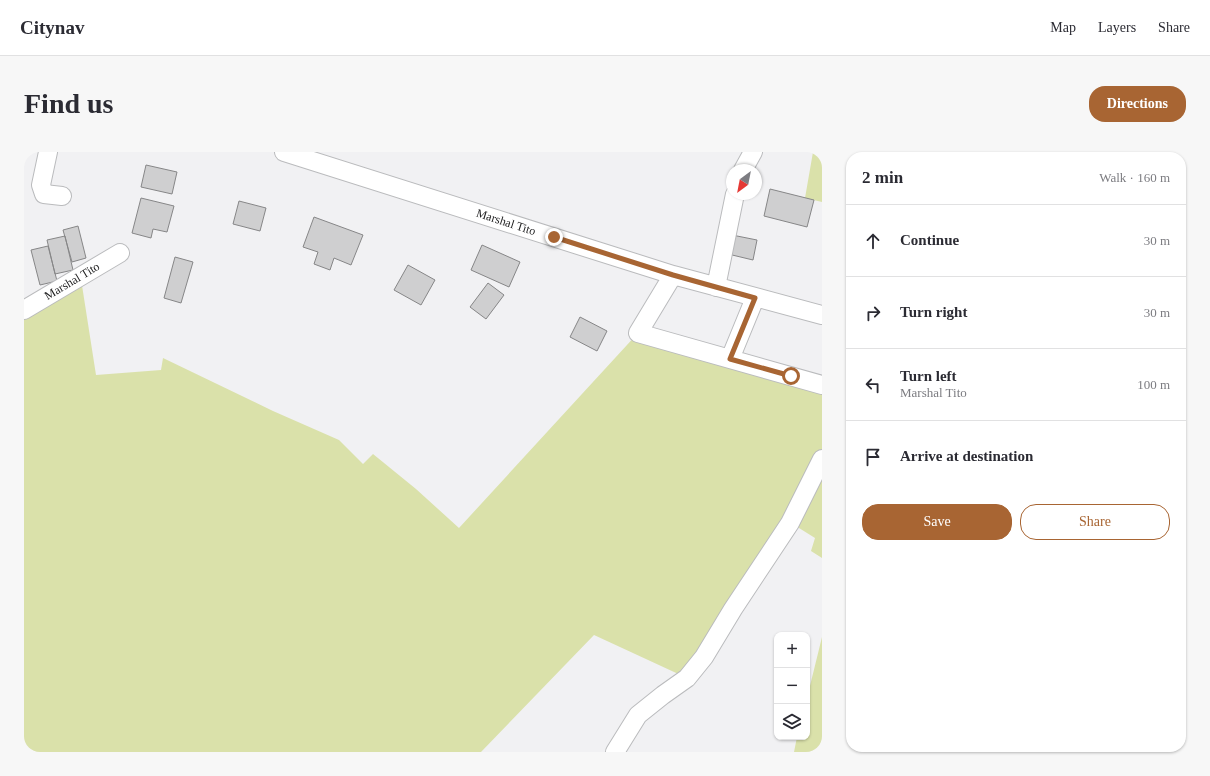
<!DOCTYPE html>
<html lang="en">
<head>
<meta charset="utf-8">
<style>
	body { margin:0; font-family:Georgia,serif; background:#f7f7f7; color:#2b2b33 }
	.controls { position:absolute; right:12px; bottom:12px; display:grid; overflow:hidden; border-radius:8px; box-shadow:0 1px 3px #0004 }
	.controls button { width:36px; height:36px; display:grid; place-items:center; padding:0; border:0; border-bottom:1px solid #e1e1e2; background:#fff; color:#2b2b33; font:20px sans-serif }
	.compass { position:absolute; left:702px; top:12px; width:36px; height:36px; border-radius:50%; background:#fff; box-shadow:0 1px 3px #0004; rotate:212deg }
	.stop { position:absolute; width:12px; height:12px; margin:-9px; border:3px solid #a86533; border-radius:50%; background:#fff }
	.stop.end { background:#a86533; border-color:#fff; box-shadow:0 1px 4px #0008 }
	.list { margin:0; padding:0; list-style:none }
	h2 { display:flex; justify-content:space-between; align-items:center; height:52px; margin:0; padding:0 16px; font-size:17px }
	h2 small { font-size:13px; font-weight:400; color:#7c7c81 }
	.list li { display:grid; grid-template-columns:26px 1fr auto; gap:12px; align-items:center; box-sizing:border-box; height:72px; padding:0 16px; border-top:1px solid #e1e1e2 }
	.list b { display:block; font-size:15px; white-space:nowrap }
	.list p { margin:0; font-size:13px; white-space:nowrap; color:#7c7c81 }
	.list em { font-size:13px; font-style:normal; color:#7c7c81 }
	.actions { display:flex; gap:8px; padding:12px 16px }
	.actions a { flex:1; padding:9px 0; border:1px solid #a86533; border-radius:16px; text-align:center; font-size:14px; color:#a86533 }
	.actions .main { background:#a86533; color:#fff }
	.icon { flex:none; width:22px; height:22px; fill:none; stroke:currentColor; stroke-width:2; stroke-linecap:round; stroke-linejoin:round }
	.map { position:relative; flex:none; width:798px; height:600px; overflow:hidden; border-radius:16px }
	header { display:flex; align-items:center; gap:24px; box-sizing:border-box; height:56px; padding:0 20px; background:#fff; border-bottom:1px solid #e1e1e2 }
	header strong { font-size:19px }
	nav { display:flex; gap:22px; margin-inline-start:auto; font-size:14px }
	.intro { display:flex; align-items:center; justify-content:space-between; box-sizing:border-box; height:96px; padding:0 24px }
	h1 { margin:0; font-size:28px }
	.button { padding:10px 18px; border-radius:16px; background:#a86533; color:#fff; font-size:14px; font-weight:700 }
	main { display:flex; gap:24px; padding:0 24px }
	aside { flex:1; background:#fff; border-radius:16px; box-shadow:0 1px 3px #0004 }
	.map>svg:first-child { display:block }
	.green { fill:#dae1aa }
	.building { fill:#cfcfd0; stroke:#868687 }
	.lines { fill:none; stroke-linecap:round; stroke-linejoin:round }
	.minor-casing { stroke:#babbbd; stroke-width:20 }
	.minor { stroke:#fff; stroke-width:18 }
	.route { stroke:#a86533; stroke-width:5 }
	.labels { text-anchor:middle; stroke-width:3.5; stroke-linejoin:round; paint-order:stroke }
	.street-label { font-size:12px; fill:#222223; stroke:#fff }
</style>
</head>
<body>
<header>
<strong>Citynav</strong>
<nav><a>Map</a><a>Layers</a><a>Share</a></nav>
</header>
<div class="intro"><h1>Find us</h1><a class="button">Directions</a></div>
<main>
<div class="map">
<svg width="798" height="600" viewBox="0 0 798 600">
	<rect width="100%" height="100%" fill="#f1f1f3"/>
	<!-- green -->
	<path class="green" d="M789,0H798V50L781,46Z
		M57,127L72,223L137,218L139,206L249,259L315,288L339,312L349,302L392,337L435,376L614,181L798,233V406L787,399L791,386L767,371L663,526L570,483L457,600H0V162Z
		M798,485V600H770L773,585H783V546Z"/>
	<!-- building -->
	<path class="building" d="M122,13L153,20L148,42L117,35Z
		M746,37L790,48L783,75L740,64Z
		M117,46L150,54L143,80L129,77L127,86L108,81Z
		M215,49L242,56L236,79L209,72Z
		M290,65L339,83L327,113L310,106L306,118L290,112L294,100L279,95Z
		M54,74L62,106L48,110L39,78Z
		M708,83L733,88L729,108L704,102Z
		M41,84L49,118L31,122L23,88Z
		M458,93L496,110L485,135L447,118Z
		M24,94L33,129L16,133L7,98Z
		M151,105L169,110L157,151L140,146Z
		M384,113L411,128L397,153L370,138Z
		M464,131L480,143L462,167L446,155Z
		M556,165L583,179L573,199L546,185Z"/>
	<g class="lines">
		<defs>
			<path id="minor" d="M24,0L17,33L20,42L38,44
				M260,0L649,123L798,163
				M719,18L729,0
				M649,123L614,181L798,233
				M692,135L711,42
				M0,158L96,101
				M706,207L731,146
				M591,600L614,563L639,543L663,526L680,505L709,457L766,371L798,307"/>
		</defs>
		<!-- minor casing -->
		<use href="#minor" class="minor-casing"/>
		<!-- minor -->
		<use href="#minor" class="minor"/>
	</g>
	<g class="lines">
		<!-- route -->
		<path class="route" d="M530,85L649,123L731,146L706,207L767,224"/>
	</g>
	<g class="labels">
		<!-- street labels -->
		<g class="street-label">
			<text transform="translate(482 70) rotate(18)" y="4">Marshal Tito</text>
			<text transform="translate(48 129) rotate(-31)" y="4">Marshal Tito</text>
		</g>
	</g>
</svg>
<div class="controls">
<button>+</button>
<button>−</button>
<button><svg class="icon" aria-label="layers" viewBox="0 0 24 24"><path d="M12 4l9 5-9 5-9-5zM3 14l9 5 9-5"/></svg></button>
</div>
<svg class="compass" viewBox="-18 -18 36 36"><path d="M0-13l5 13h-10z" fill="#e53935"/><path d="M0 13l5-13h-10z" fill="#7c7c81"/></svg>
<div class="stop" style="left:767px;top:224px"></div>
<div class="stop end" style="left:530px;top:85px"></div>
</div>
<aside>
<h2>2 min<small>Walk · 160 m</small></h2>
<ul class="list">
<li><svg class="icon" aria-label="ahead" viewBox="0 0 24 24"><path d="M12 20V5M6 11l6-6 6 6"/></svg><div><b>Continue</b></div><em>30 m</em></li>
<li><svg class="icon" aria-label="right" viewBox="0 0 24 24"><path d="M7 20v-9h11M14 6l5 5-5 5"/></svg><div><b>Turn right</b></div><em>30 m</em></li>
<li><svg class="icon" aria-label="left" viewBox="0 0 24 24"><path d="M17 20v-9H6M10 6l-5 5 5 5"/></svg><div><b>Turn left</b><p>Marshal Tito</p></div><em>100 m</em></li>
<li><svg class="icon" aria-label="arrive" viewBox="0 0 24 24"><path d="M6 21V4h12l-3 4 3 4H6"/></svg><div><b>Arrive at destination</b></div></li>
</ul>
<div class="actions"><a class="main">Save</a><a>Share</a></div>
</aside>
</main>
</body>
</html>
